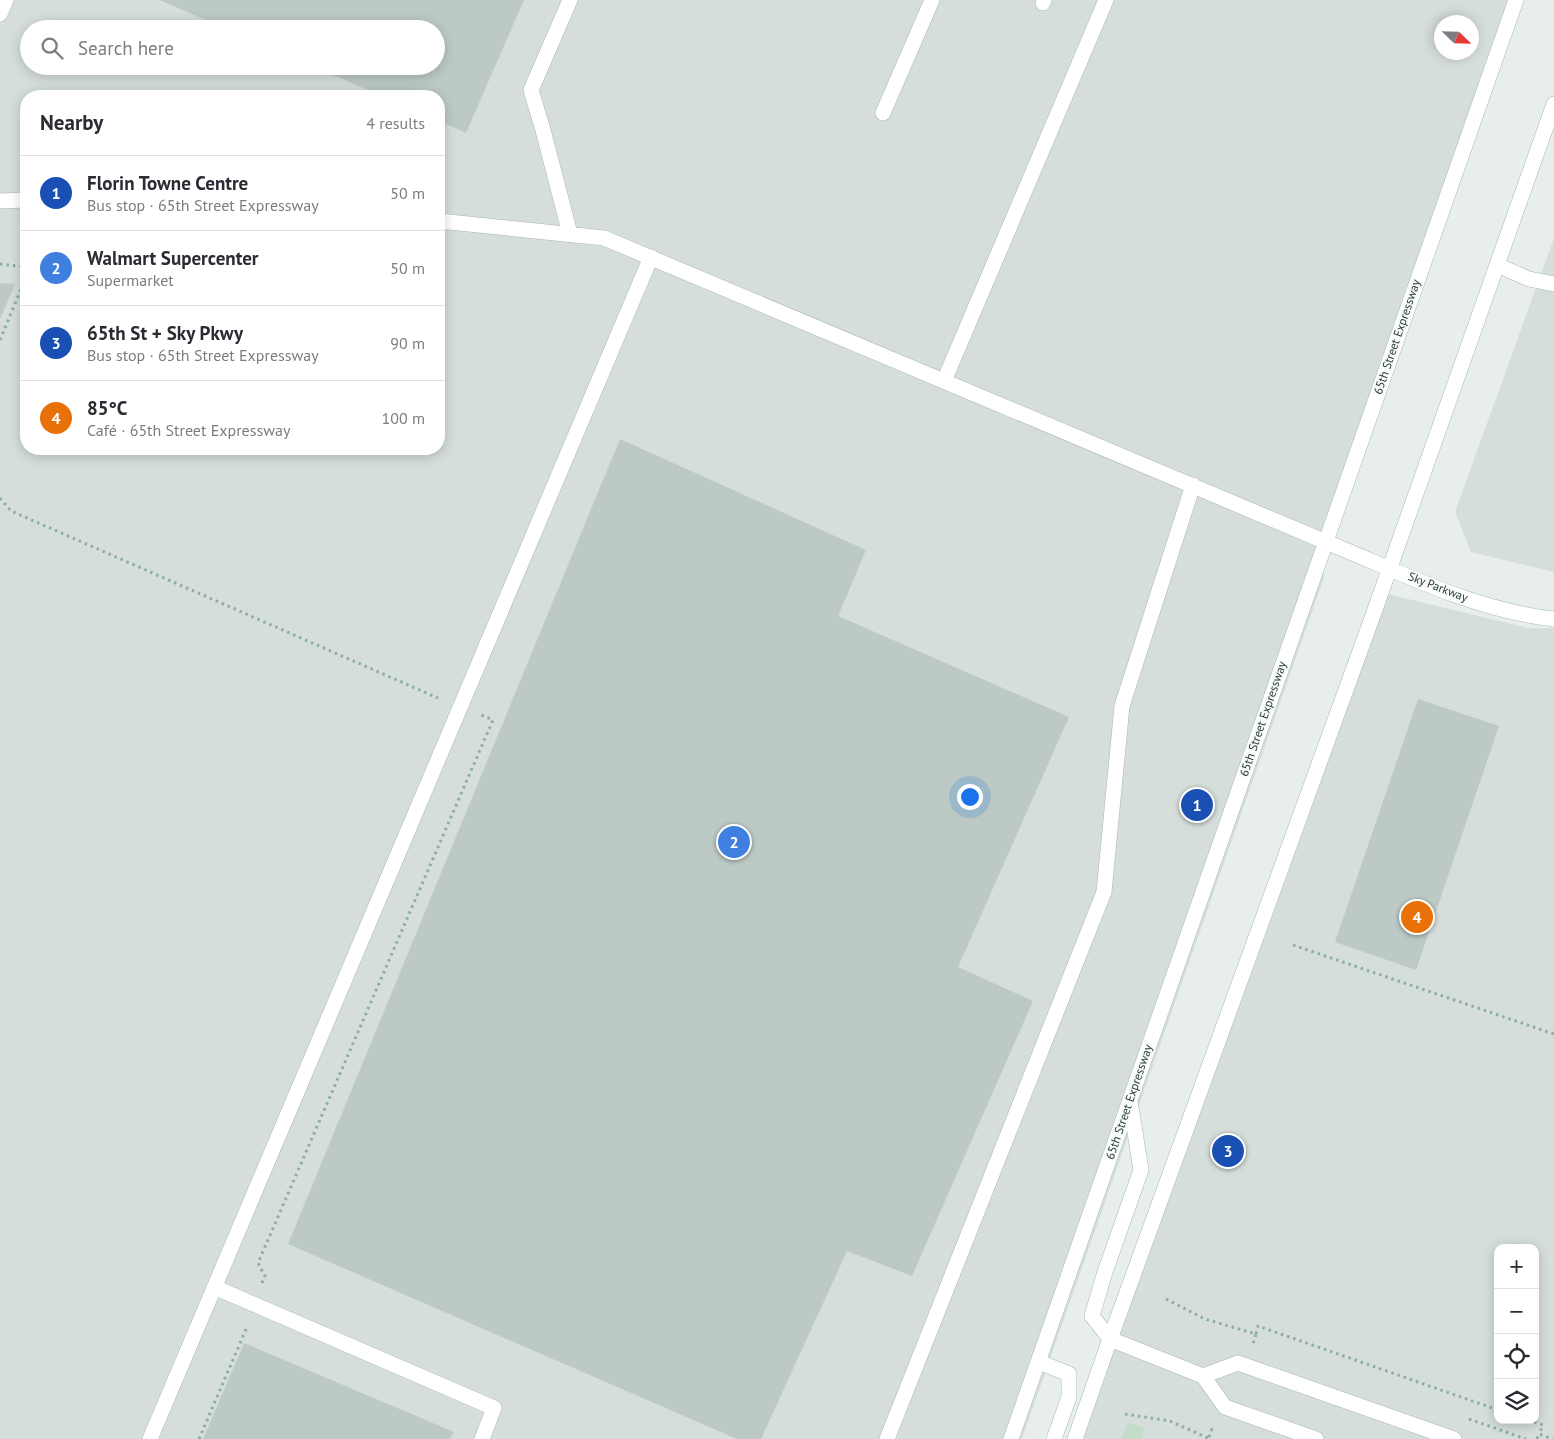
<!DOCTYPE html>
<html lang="en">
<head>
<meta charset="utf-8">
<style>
	body { margin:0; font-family:"PT Sans",sans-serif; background:#f7f7f7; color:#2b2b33 }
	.controls { position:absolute; right:15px; bottom:15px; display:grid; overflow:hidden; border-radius:10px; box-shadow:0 2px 12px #0003 }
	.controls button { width:45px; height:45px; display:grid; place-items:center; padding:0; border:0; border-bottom:1px solid #e1e1e2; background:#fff; color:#2b2b33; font:25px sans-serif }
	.compass { position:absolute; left:1434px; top:15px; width:45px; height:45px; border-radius:50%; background:#fff; box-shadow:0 2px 12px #0003; rotate:113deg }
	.you { position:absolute; left:969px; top:796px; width:18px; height:18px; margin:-12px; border:4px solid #fff; border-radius:50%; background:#1a73e8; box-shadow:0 0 0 8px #1a73e833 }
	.badge { display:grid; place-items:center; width:32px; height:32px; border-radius:50%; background:#d93025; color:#fff; font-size:16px; font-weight:700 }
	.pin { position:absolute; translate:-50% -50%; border:2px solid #fff; box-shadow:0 1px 5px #0006 }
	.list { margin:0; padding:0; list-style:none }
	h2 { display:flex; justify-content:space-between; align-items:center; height:65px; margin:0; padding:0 20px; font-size:21px }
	h2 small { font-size:16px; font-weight:400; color:#7c7c81 }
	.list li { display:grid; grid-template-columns:32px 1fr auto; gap:15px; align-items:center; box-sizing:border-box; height:75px; padding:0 20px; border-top:1px solid #e1e1e2 }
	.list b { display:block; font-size:19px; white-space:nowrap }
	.list p { margin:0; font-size:16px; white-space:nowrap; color:#7c7c81 }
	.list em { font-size:16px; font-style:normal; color:#7c7c81 }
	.icon { flex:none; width:28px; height:28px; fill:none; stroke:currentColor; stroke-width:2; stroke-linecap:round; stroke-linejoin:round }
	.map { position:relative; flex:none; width:1554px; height:1439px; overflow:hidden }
	.search { position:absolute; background:#fff; box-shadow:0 2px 12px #0003; left:20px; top:20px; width:425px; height:55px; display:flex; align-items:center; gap:12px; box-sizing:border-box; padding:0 18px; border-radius:28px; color:#7c7c81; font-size:19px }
	.panel { position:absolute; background:#fff; box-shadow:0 2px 12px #0003; left:20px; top:90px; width:425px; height:365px; border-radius:20px }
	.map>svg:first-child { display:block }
	.built { fill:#d5deda; fill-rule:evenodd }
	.green { fill:#c2ddc9 }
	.building { fill:#bcc9c4 }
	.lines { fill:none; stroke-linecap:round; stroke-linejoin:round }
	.lane-casing { stroke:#aab6b2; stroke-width:16 }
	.secondary-casing { stroke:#a6b9b2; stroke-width:16 }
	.path { stroke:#8aaea3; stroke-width:3; stroke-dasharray:2.5 4; stroke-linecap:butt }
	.lane { stroke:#fff; stroke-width:15 }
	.secondary { stroke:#fff; stroke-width:15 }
	.labels { text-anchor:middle; stroke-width:4; stroke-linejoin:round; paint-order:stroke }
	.street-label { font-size:12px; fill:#273f39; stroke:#f7faf9 }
</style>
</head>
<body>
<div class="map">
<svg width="1554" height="1439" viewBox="0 0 1554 1439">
	<rect width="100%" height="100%" fill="#e7eeeb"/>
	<!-- built -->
	<path class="built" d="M0,0H1516L1316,571L1325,575L1022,1439H0ZM1442,22H1472V52H1442ZM29,29H436V66H29ZM26,96H439V449H26Z
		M1554,238V572L1471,552L1455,512Z
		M1375,591L1528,628H1554V1439H1069ZM1498,1248H1535V1420H1498Z"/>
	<!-- green -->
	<path class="green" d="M1128,1422L1145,1428L1141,1439H1122Z"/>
	<!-- building -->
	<path class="building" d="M160,0H524L466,133L439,121V96H382L312,66H436V29H226Z
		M0,283L15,284L0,319Z
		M620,439L866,550L838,616L1069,717L958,967L1033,1001L912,1276L847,1251L761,1439H737L288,1244Z
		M1418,699L1499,726L1416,970L1335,942Z
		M244,1343L454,1432L450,1439H203Z"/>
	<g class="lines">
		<defs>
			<path id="lane" d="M570,0L531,90L543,130L570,234
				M1043,3L1044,0
				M0,14L6,0
				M883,113L932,0
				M0,201L26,200
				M439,221L604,238L1326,542
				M1497,265L1529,279L1554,284
				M944,381L1106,0
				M214,1287L494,1408L482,1439
				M1110,1339L1203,1376L1225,1407L1316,1439
				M1203,1376L1238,1363L1454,1439
				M150,1439L651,257
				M887,1439L1104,892L1122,706L1193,485"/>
			<path id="secondary" d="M1326,542C1400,572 1473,610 1554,619
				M1110,1339L1092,1316L1105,1272L1141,1170L1130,1101
				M1039,1362L1069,1374V1397L1054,1439
				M1011,1439L1516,0
				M1075,1439L1110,1339L1372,618L1554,104"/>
		</defs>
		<!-- lane casing -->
		<use href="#lane" class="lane-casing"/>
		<!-- secondary casing -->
		<use href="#secondary" class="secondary-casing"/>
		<!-- path -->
		<path class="path" d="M0,264L26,267
			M0,340L26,277
			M0,498L11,511L438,698
			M1293,945L1554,1034
			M262,1283L265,1276L258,1263L493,720L481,715
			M1166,1299L1205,1319L1256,1334L1253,1344
			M1256,1334L1258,1326L1498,1410
			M1125,1414L1170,1421L1210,1439
			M1469,1419L1526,1439
			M1528,1420L1543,1425L1539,1434
			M1209,1437L1212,1429L1216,1430
			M199,1439L247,1327
			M1537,1439L1539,1434L1553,1439"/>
		<!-- lane -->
		<use href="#lane" class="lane"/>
		<!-- secondary -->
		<use href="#secondary" class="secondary"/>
	</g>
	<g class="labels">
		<!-- street labels -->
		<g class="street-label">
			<text transform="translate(1397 337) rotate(-71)" y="4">65th Street Expressway</text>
			<text transform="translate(1438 587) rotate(21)" y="4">Sky Parkway</text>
			<text transform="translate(1263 719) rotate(-71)" y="4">65th Street Expressway</text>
			<text transform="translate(1129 1102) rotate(-71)" y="4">65th Street Expressway</text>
		</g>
	</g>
</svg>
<div class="controls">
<button>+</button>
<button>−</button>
<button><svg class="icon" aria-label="locate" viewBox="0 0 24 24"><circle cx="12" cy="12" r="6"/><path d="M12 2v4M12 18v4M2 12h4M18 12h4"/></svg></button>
<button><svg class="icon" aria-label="layers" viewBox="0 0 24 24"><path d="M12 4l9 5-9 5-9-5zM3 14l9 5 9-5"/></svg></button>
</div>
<svg class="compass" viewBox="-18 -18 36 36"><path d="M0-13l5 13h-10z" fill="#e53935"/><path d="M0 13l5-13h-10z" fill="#7c7c81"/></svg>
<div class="you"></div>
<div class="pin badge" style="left:1197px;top:805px;background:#1a4fb4">1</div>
<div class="pin badge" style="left:734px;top:842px;background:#3f7fe0">2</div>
<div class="pin badge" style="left:1228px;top:1151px;background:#1a4fb4">3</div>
<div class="pin badge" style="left:1417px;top:917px;background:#e8710a">4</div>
<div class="search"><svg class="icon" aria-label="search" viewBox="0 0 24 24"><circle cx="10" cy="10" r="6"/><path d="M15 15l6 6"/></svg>Search here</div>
<section class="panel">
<h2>Nearby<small>4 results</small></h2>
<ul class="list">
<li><span class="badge" style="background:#1a4fb4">1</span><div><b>Florin Towne Centre</b><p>Bus stop · 65th Street Expressway</p></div><em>50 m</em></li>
<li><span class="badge" style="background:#3f7fe0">2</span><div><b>Walmart Supercenter</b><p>Supermarket</p></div><em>50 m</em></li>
<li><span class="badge" style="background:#1a4fb4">3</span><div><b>65th St + Sky Pkwy</b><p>Bus stop · 65th Street Expressway</p></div><em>90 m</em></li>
<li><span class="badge" style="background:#e8710a">4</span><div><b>85°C</b><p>Café · 65th Street Expressway</p></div><em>100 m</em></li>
</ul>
</section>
</div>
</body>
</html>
